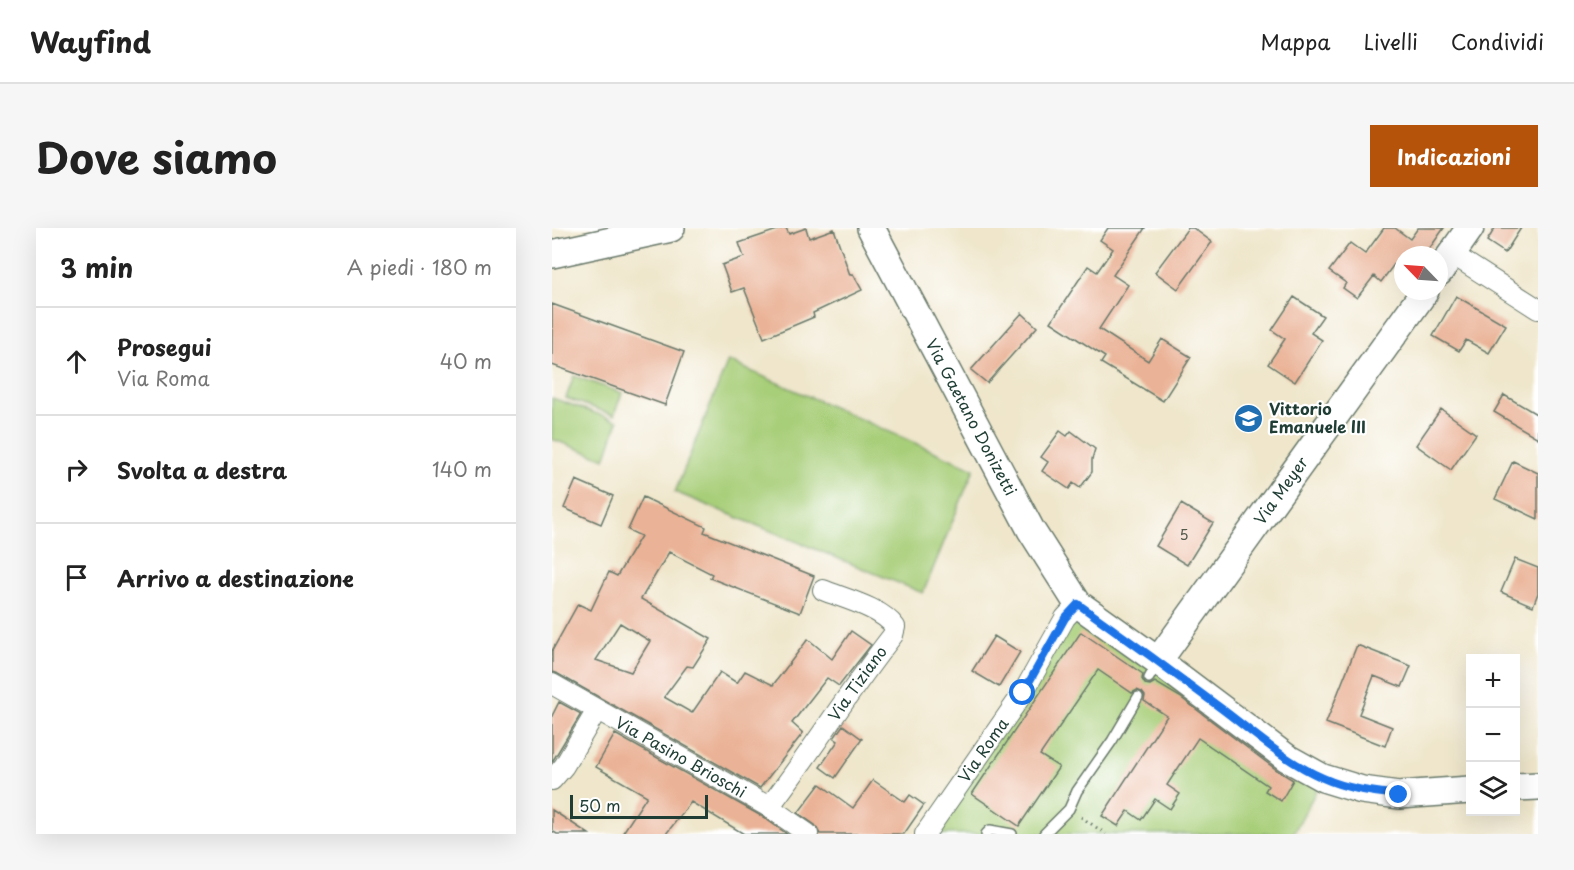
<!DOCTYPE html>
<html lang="it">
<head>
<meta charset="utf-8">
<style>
	body { margin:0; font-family:"Playpen Sans",sans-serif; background:#f6f6f6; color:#222 }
	.controls { position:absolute; right:18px; bottom:18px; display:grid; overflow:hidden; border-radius:0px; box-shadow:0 6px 24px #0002 }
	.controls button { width:54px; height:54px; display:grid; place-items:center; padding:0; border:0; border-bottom:2px solid #e0e0e0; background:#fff; color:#222; font:30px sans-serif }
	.compass { position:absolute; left:842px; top:18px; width:54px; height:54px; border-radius:50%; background:#fff; box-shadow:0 6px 24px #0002; rotate:295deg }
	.scale { position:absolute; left:18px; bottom:15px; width:138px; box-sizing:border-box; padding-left:6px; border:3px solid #1f3d34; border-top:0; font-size:16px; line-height:21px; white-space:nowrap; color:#1f3d34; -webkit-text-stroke:4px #fff; paint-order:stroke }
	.stop { position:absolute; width:18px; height:18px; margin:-14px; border:4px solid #1a73e8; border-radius:50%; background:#fff }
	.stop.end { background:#1a73e8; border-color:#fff; box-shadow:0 2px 6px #0008 }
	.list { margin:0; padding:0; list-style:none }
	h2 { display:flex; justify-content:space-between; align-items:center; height:78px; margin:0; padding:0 24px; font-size:26px }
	h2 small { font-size:20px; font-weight:400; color:#767676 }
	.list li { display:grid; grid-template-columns:39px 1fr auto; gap:18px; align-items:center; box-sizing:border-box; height:108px; padding:0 24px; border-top:2px solid #e0e0e0 }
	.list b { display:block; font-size:22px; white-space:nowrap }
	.list p { margin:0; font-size:20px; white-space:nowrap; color:#767676 }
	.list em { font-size:20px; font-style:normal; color:#767676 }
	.icon { flex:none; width:33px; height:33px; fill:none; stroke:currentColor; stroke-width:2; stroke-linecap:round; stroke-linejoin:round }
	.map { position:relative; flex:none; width:986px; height:606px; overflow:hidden; border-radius:0px }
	header { display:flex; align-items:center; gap:36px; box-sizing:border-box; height:84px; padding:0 30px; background:#fff; border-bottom:2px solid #e0e0e0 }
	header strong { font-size:28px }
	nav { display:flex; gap:33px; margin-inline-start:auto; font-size:21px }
	.intro { display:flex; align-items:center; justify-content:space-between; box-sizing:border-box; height:144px; padding:0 36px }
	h1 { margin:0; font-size:42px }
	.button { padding:15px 27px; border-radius:0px; background:#b45309; color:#fff; font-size:21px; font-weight:700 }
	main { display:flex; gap:36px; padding:0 36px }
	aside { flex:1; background:#fff; border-radius:0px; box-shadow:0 6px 24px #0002 }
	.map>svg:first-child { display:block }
	.green { fill:#a7ce78; stroke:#638656; stroke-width:1.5 }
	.building { fill:#eab296; fill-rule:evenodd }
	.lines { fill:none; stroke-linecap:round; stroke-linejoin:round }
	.lane-casing { stroke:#687869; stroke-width:12 }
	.street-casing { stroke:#687869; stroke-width:22 }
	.secondary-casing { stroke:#687869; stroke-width:30 }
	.path { stroke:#687869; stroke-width:3; stroke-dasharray:1.5 4.5; stroke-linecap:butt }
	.lane { stroke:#fff; stroke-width:9 }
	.street { stroke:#fff; stroke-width:20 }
	.secondary { stroke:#fff; stroke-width:27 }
	.route { stroke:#1a73e8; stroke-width:8 }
	.labels { text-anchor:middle; stroke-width:4.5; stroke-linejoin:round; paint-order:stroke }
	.number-label { font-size:14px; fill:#525a4c }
	.poi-label { font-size:16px; font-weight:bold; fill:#1f3d34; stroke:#fff; text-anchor:start }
	.street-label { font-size:16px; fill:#1f3d34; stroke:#fff }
</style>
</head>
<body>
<header>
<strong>Wayfind</strong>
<nav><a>Mappa</a><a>Livelli</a><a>Condividi</a></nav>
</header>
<div class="intro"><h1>Dove siamo</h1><a class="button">Indicazioni</a></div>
<main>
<aside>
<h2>3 min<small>A piedi · 180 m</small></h2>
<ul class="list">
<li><svg class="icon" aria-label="ahead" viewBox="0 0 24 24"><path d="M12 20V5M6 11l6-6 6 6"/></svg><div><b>Prosegui</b><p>Via Roma</p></div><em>40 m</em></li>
<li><svg class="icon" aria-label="right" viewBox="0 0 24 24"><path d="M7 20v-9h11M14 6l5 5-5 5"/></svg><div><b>Svolta a destra</b></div><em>140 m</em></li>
<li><svg class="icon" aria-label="arrive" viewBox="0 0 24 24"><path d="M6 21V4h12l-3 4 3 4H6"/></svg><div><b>Arrivo a destinazione</b></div></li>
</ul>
</aside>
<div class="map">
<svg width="986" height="606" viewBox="0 0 986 606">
	<rect width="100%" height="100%" fill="#fff"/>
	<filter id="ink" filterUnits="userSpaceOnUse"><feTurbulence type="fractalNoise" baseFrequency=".0167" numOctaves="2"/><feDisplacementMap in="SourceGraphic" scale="12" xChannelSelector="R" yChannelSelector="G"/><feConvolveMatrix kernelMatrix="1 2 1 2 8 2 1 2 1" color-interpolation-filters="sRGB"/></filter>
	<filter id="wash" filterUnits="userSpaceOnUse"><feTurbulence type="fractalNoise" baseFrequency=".008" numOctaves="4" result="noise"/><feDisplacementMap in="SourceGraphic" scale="24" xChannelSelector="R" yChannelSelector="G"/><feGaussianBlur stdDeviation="1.35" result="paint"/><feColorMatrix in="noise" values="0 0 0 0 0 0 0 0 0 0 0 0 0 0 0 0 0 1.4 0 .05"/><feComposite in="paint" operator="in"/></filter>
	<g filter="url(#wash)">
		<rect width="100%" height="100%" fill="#efe6cb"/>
		<!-- green -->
		<path class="green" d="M176,133L422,241L371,365L123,264Z
			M22,148L70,165L62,187L14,170Z
			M0,170L66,193L53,231L0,211Z
			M526,376L771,550L741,606H373Z"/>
		<g id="blocks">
			<!-- building -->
			<path class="building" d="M231,0H234L237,6L254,0L257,10L282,1L298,47L301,46L310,62L261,85L262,89L212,110L192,60L180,64L170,37L192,29L187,15Z
				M556,0H593L561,47L576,57L547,101L596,133L610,111L639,129L611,173L549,135L553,129L499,94L536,38L545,44L561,21L548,12Z
				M636,0H641L660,14L626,61L603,44Z
				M832,0H843L858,11L866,0H892L875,24L879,27H849L829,54L822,48L805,70L791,60L794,55L777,43L798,15L813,26Z
				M943,0H969L953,25L935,13Z
				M904,68L954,97L937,125L914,112L907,123L881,108Z
				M742,69L771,88L759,105L770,112L743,154L716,136L733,111L720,102Z
				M0,76L132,124L113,177L0,137Z
				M470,85L485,99L435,155L419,142Z
				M952,167L986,187V210L942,184Z
				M889,181L924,206L899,242L864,217Z
				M508,203L515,208L519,203L543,221L540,231V244L528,260L521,255L517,261L490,243L496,234L489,229Z
				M961,233L986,245V291L943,271Z
				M24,252L61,268L49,296L12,280Z
				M91,269L154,299L152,304L262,348L248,385L158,350L160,346L117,324L89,371L159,411L141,439L135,438L112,469L140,485L168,444L185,455L193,443L221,457L256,411L280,431L299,403L319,417L287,458L275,450L240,495L251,505L208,560L6,446L0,444V423L26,376L39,382L57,344L65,348L89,308L76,302ZM68,395L98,413L79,444L44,432Z
				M629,276L661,295L635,337L604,318Z
				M963,331L986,340V365L981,378L949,364Z
				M529,404L591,446L590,451L593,456L598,457L603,454L628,469L726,543L741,552L729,573L713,563L716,558L646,510L615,557L628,566L618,581L603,571L589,592L576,583L566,598L550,588L615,488L592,473L593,468L590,464L585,462L580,465L546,442L488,527L507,539L467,598L420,566Z
				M442,408L468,424L447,459L420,443Z
				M805,417L859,438L850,459L822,448L807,486L840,499L833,518L774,495Z
				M7,474L29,486L0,534V488Z
				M291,497L310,511L283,550L268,539L286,513L282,510Z
				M63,506L211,589L235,606H192L139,574L114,606H70L95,568L44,539Z
				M321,552L353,574L358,567L372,577L352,606H268L263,597L246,585L268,556L301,580Z
				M0,582L37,606H5L0,603Z"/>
		</g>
	</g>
	<g filter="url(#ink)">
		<use href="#blocks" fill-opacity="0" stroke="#687869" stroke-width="1.5"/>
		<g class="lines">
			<defs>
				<path id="lane" d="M597,450L605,435
					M434,606L438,602L460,606
					M492,606L517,581L525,563L560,513L586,469"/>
				<g id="street">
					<path d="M900,26L986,81"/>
					<path id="s1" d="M0,456L217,579L256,606"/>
					<path d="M0,552L12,538L45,482"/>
					<path id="s2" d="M217,579C260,523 297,463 341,407L343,399C330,380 293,371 271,362"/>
					<path id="s3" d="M373,606L471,465L513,390L526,376"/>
				</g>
				<g id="secondary">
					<path id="s4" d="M319,0L479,302L526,376L606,433L735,530L771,550L810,562L847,567L918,562"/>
					<path d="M0,26L119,0"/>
					<path d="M887,44L918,0"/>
					<path id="s5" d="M606,433L873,63"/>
					<path d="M963,559L986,558"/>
				</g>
			</defs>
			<!-- lane casing -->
			<use href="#lane" class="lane-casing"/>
			<!-- street casing -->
			<use href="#street" class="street-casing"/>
			<!-- secondary casing -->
			<use href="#secondary" class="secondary-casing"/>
			<!-- path -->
			<path class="path" d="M529,589L554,606"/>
			<!-- lane -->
			<use href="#lane" class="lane"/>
			<!-- street -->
			<use href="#street" class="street"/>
			<!-- secondary -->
			<use href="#secondary" class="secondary"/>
		</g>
	</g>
	<g class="lines" filter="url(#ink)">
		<!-- route -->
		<path class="route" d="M471,465L513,390L526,376C574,410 622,445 670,481C702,505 734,534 771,550C795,561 821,564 847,567"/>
	</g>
	<!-- icons -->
	<defs>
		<symbol id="school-disc" viewBox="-11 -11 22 22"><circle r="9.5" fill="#1f6fb2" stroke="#fff"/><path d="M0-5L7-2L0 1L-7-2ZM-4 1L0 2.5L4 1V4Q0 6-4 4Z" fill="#fff"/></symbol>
	</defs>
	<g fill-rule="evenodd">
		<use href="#school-disc" x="680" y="174" width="33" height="33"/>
	</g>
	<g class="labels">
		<!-- number labels -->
		<g class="number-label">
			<text x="632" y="312">5</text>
		</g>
		<!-- poi labels -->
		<g class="poi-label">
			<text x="717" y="187">Vittorio<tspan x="717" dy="18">Emanuele III</tspan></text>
		</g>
		<!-- street labels -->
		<g class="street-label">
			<text dy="6" stroke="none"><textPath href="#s4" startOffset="214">Via Gaetano Donizetti</textPath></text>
			<text dy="6" stroke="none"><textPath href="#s5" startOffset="210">Via Meyer</textPath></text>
			<text dy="6" stroke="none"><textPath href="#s2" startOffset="152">Via Tiziano</textPath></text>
			<text dy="6" stroke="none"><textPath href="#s3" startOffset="102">Via Roma</textPath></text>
			<text dy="6" stroke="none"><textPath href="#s1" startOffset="148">Via Pasino Brioschi</textPath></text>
		</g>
	</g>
</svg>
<div class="controls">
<button>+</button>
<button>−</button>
<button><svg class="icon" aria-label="layers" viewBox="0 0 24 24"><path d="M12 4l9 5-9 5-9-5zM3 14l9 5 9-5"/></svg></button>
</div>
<svg class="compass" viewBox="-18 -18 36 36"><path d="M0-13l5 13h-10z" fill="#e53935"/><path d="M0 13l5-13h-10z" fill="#767676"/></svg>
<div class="scale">50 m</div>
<div class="stop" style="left:471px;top:465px"></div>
<div class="stop end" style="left:847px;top:567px"></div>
</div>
</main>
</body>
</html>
